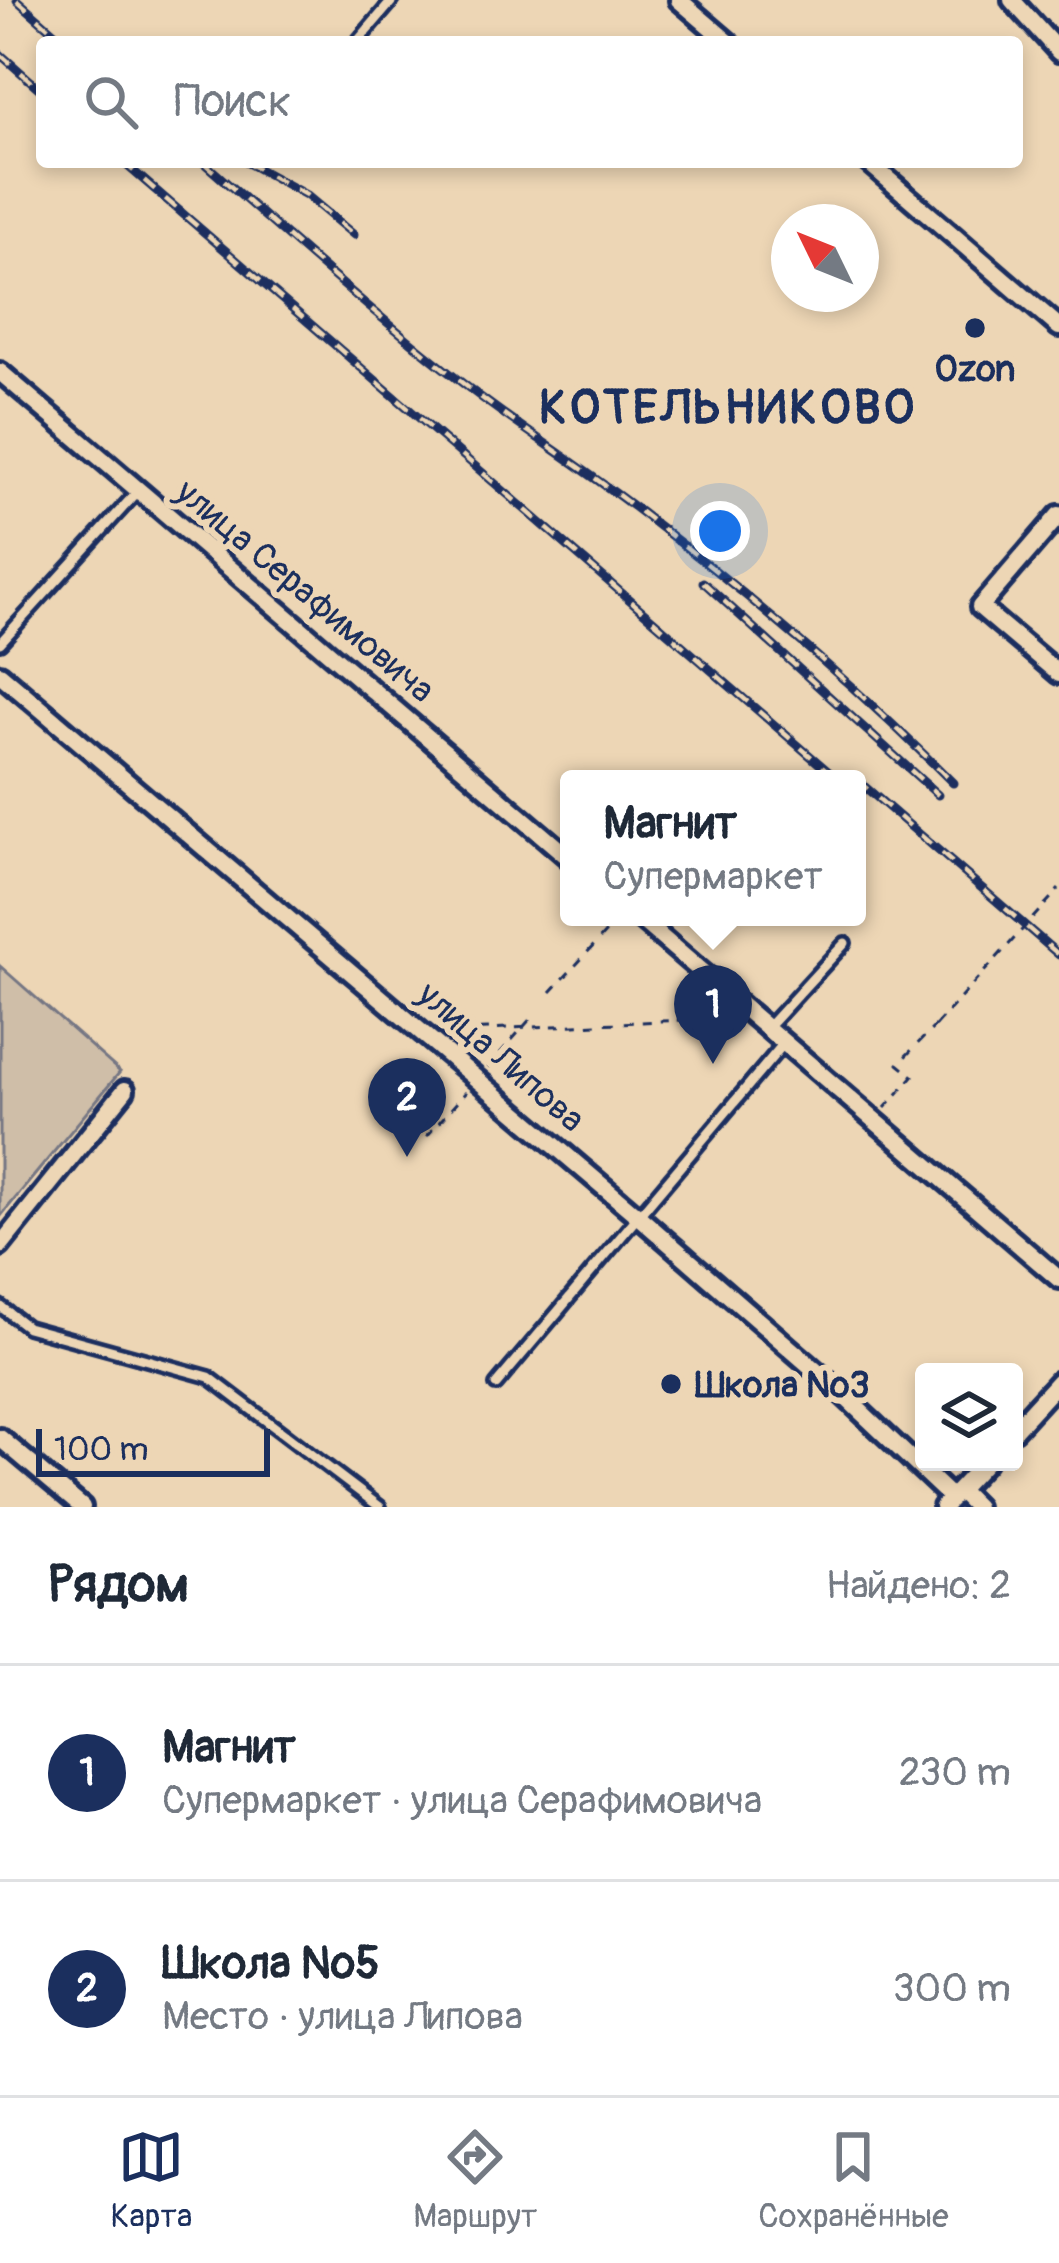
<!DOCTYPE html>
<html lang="ru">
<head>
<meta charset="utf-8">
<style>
	body { margin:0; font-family:Pangolin,sans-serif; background:#f2f2f3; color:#1f2937 }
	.controls { position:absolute; right:36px; bottom:36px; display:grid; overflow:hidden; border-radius:12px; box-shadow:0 6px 18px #0003 }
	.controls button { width:108px; height:108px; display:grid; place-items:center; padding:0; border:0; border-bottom:3px solid #e0e1e3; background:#fff; color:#1f2937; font:60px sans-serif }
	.compass { position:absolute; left:771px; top:204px; width:108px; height:108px; border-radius:50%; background:#fff; box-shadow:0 6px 18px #0003; rotate:313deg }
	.scale { position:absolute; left:36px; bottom:30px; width:234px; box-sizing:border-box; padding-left:12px; border:6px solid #1b2f5e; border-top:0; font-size:33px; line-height:42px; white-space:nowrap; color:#1b2f5e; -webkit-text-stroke:9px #edd6b5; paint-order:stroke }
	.you { position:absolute; left:720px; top:531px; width:42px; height:42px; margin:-30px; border:9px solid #fff; border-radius:50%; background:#1a73e8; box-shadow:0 0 0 18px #1a73e833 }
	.badge { display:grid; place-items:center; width:78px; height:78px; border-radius:50%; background:#1b2f5e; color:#fff; font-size:39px; font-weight:700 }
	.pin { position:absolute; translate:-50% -99px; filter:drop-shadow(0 3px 6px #0008) }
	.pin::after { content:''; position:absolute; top:63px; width:42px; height:36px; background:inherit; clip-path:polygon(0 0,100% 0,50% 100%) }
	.popup { position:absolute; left:560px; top:770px; width:306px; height:156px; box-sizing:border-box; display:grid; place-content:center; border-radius:12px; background:#fff; filter:drop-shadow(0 3px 9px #0005); font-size:39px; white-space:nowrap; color:#747a83 }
	.popup b { font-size:45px; color:#1f2937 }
	.popup::after { content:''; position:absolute; left:50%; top:100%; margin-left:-24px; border:24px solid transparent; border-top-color:#fff }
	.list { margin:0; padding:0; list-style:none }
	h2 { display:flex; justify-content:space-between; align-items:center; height:156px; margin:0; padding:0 48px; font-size:51px }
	h2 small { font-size:39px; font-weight:400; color:#747a83 }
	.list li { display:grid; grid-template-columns:78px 1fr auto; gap:36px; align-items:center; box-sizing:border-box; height:216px; padding:0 48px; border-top:3px solid #e0e1e3 }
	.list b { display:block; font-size:45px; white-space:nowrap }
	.list p { margin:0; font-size:39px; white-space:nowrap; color:#747a83 }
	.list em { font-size:39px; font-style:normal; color:#747a83 }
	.icon { flex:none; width:66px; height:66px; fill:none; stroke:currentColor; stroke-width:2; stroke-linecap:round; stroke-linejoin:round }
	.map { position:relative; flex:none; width:1059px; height:1507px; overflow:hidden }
	.search { position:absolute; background:#fff; box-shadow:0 6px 18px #0003; left:36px; right:36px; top:36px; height:132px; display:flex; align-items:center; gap:30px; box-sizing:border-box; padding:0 42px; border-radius:12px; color:#747a83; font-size:45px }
	.sheet { height:588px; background:#fff }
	nav { display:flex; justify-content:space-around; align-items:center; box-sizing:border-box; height:168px; border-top:3px solid #e0e1e3; background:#fff; font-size:33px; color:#747a83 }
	nav a { display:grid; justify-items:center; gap:6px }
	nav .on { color:#1b2f5e }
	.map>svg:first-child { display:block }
	.green { fill:#cfbea8; stroke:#757683; stroke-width:3 }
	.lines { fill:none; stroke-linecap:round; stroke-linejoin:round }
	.service-casing { stroke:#1b2f5e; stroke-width:18 }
	.minor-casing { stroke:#1b2f5e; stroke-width:26 }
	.path { stroke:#1b2f5e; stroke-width:3; stroke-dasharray:9 9; stroke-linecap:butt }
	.service { stroke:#edd6b5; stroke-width:9 }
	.minor { stroke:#edd6b5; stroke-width:16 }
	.rail-casing { stroke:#1b2f5e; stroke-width:9 }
	.rail { stroke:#edd6b5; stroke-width:4.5; stroke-dasharray:14; stroke-linecap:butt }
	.path-bridge { stroke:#1b2f5e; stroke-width:3; stroke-dasharray:9 9; stroke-linecap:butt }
	.poi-dot { fill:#1b2f5e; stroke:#edd6b5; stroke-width:4.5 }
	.labels { text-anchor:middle; stroke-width:12; stroke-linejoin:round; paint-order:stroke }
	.poi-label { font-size:36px; font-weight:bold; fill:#1b2f5e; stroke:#edd6b5 }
	.street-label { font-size:36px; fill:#1b2f5e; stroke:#edd6b5 }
	.district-label { font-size:48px; font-weight:bold; letter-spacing:3px; fill:#1b2f5e; stroke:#edd6b5 }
</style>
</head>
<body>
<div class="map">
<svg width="1059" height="1507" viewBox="0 0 1059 1507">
	<rect width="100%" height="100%" fill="#edd6b5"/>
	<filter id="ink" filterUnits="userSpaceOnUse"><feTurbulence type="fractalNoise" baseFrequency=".00833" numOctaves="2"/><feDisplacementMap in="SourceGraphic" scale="24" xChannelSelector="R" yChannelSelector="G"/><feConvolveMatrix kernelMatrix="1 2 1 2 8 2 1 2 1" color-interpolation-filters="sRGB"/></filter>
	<g filter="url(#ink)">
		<!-- green -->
		<path class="green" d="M0,966L120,1072L0,1217Z"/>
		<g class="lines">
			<defs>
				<path id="service" d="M357,42L393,0
					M0,643L138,491
					M768,1027L845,943
					M0,1306L27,1327L209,1377L380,1507
					M496,1385L785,1042"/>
				<path id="minor" d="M679,0L728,42
					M1012,0L1059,52
					M868,162L1059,327
					M0,372L569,858
					M1059,515L980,607L1059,674
					M0,674L639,1217L839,1391L952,1498
					M638,917L1059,1279
					M0,1246L125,1090
					M1014,1430L1059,1381
					M0,1438L82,1507
					M959,1490L976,1507
					M943,1507L985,1462"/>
			</defs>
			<!-- service casing -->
			<use href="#service" class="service-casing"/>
			<!-- minor casing -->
			<use href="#minor" class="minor-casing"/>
			<!-- path -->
			<path class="path" d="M551,992L619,918
				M444,1031L728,1018
				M488,1067L533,1016
				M885,1108L913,1076L898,1064L936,1025
				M427,1136L466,1092"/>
			<!-- service -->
			<use href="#service" class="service"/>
			<!-- minor -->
			<use href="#minor" class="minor"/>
			<defs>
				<path id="rail" d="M17,0L65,42
					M0,54L42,91
					M123,162L837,779
					M203,162C292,240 380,320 474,392C532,436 594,475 651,520C758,602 858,688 953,783
					M246,162L306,195L354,235
					M703,582L938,795
					M857,780L1059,955"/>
			</defs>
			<!-- rail casing -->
			<use href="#rail" class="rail-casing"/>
			<!-- rail -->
			<use href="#rail" class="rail"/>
			<!-- path-bridge -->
			<path class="path-bridge" d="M936,1025L1059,889"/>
		</g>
	</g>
	<!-- markers -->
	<g class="poi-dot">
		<circle cx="975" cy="328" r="12"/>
		<circle cx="671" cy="1384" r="12"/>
	</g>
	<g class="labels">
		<!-- poi labels -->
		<g class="poi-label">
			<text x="975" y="381">Ozon</text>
			<text x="695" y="1397" text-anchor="start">Школа №3</text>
		</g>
		<!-- street labels -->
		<g class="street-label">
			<text transform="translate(306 590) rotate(40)" y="13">улица Серафимовича</text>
			<text transform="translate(502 1056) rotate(41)" y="13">улица Липова</text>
		</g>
		<!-- district labels -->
		<g class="district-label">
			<text x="728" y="423">КОТЕЛЬНИКОВО</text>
		</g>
	</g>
</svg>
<div class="controls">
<button><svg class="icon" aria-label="layers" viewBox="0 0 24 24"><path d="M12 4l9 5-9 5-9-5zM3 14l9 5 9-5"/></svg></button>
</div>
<svg class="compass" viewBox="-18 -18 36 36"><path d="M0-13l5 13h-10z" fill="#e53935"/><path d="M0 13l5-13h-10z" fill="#747a83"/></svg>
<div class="scale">100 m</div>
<div class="you"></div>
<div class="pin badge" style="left:713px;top:1064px">1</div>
<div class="popup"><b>Магнит</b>Супермаркет</div>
<div class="pin badge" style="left:407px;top:1157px">2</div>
<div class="search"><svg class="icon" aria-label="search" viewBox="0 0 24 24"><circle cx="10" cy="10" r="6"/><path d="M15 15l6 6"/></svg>Поиск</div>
</div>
<section class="sheet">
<h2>Рядом<small>Найдено: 2</small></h2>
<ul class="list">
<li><span class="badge">1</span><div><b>Магнит</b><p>Супермаркет · улица Серафимовича</p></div><em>230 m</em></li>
<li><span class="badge">2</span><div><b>Школа №5</b><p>Место · улица Липова</p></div><em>300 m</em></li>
</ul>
</section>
<nav>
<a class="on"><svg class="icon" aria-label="map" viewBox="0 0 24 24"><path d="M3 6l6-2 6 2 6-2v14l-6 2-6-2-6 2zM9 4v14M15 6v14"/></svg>Карта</a>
<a><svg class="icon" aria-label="directions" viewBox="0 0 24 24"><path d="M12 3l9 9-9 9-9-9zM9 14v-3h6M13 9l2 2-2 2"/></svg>Маршрут</a>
<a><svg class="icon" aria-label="saved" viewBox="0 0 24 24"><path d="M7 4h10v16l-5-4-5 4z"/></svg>Сохранённые</a>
</nav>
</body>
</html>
